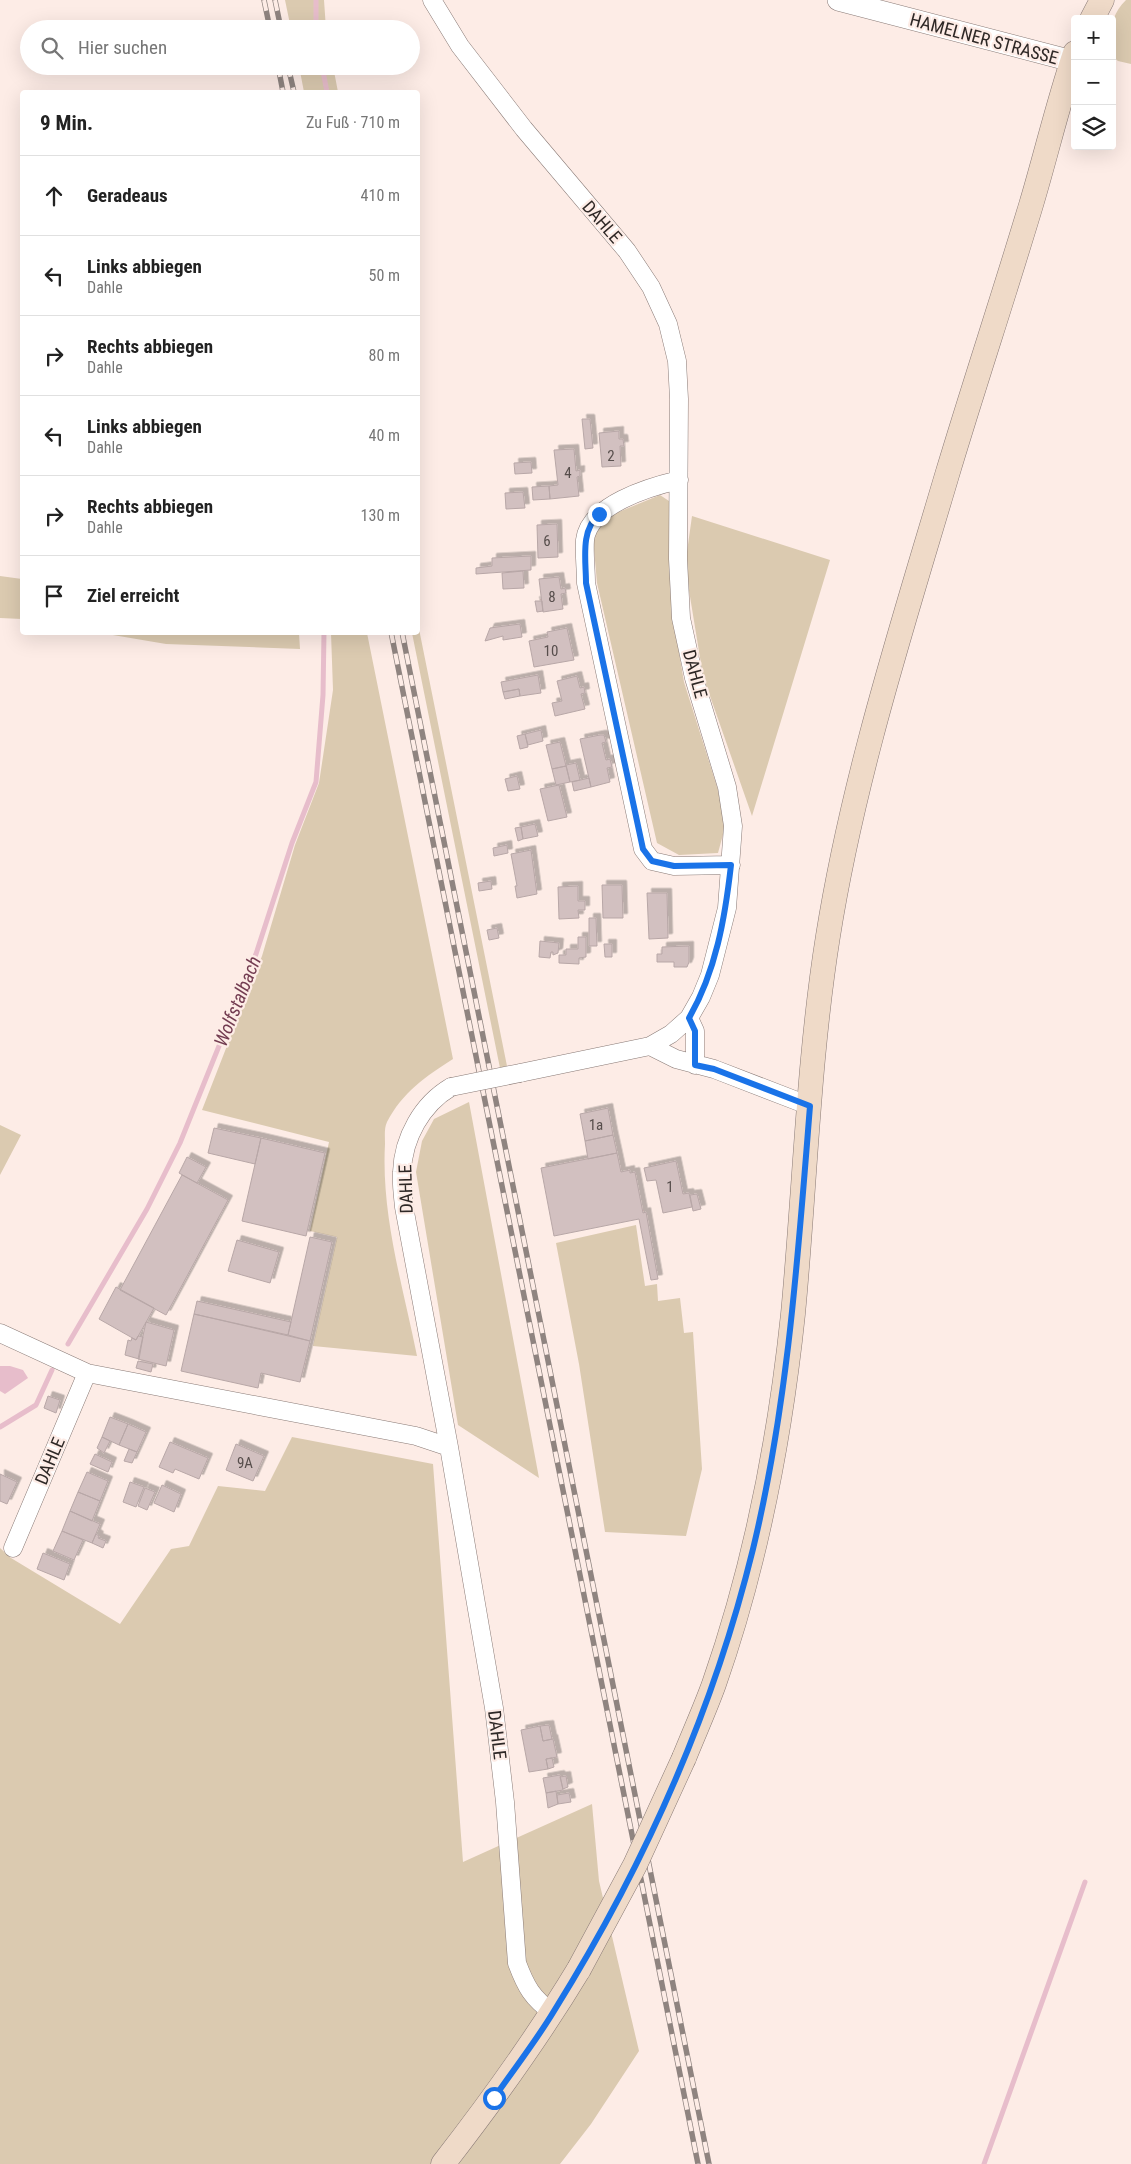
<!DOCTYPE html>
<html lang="de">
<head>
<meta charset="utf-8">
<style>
	body { margin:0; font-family:"Roboto Condensed",sans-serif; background:#f6f6f6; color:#222 }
	.controls { position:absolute; right:15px; top:15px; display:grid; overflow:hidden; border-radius:5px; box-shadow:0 5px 20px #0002 }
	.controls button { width:45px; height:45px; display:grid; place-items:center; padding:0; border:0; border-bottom:1px solid #e0e0e0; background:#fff; color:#222; font:25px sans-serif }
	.stop { position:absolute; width:15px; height:15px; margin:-11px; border:4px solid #1a73e8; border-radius:50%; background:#fff }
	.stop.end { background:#1a73e8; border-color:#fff; box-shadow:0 1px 5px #0008 }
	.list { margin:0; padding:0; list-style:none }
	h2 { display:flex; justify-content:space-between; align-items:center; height:65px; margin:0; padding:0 20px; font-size:21px }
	h2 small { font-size:16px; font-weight:400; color:#767676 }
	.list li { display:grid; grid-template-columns:32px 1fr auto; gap:15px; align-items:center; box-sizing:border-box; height:80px; padding:0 20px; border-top:1px solid #e0e0e0 }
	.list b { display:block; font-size:19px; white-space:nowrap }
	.list p { margin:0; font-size:16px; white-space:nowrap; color:#767676 }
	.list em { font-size:16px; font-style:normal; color:#767676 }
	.icon { flex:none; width:28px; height:28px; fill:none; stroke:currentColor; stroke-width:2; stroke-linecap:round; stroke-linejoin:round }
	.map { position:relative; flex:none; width:1131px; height:2164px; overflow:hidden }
	.search { position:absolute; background:#fff; box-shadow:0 5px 20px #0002; left:20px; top:20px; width:400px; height:55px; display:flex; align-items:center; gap:12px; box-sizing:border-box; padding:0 18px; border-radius:28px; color:#767676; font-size:19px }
	.panel { position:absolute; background:#fff; box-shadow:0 5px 20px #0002; left:20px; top:90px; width:400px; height:545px; border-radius:5px }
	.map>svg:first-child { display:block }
	.green { fill:#dbcab0 }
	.water { fill:#e7bdcb }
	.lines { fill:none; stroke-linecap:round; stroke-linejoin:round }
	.stream { stroke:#e7bdcb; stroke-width:5 }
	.building { fill:#d2c0c0; stroke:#b8a7a7; filter:url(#shadow) }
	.minor-casing { stroke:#897a76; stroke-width:19 }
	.tertiary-casing { stroke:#897a76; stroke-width:22 }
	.secondary-casing { stroke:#897a76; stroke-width:25 }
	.minor { stroke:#fff; stroke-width:18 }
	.tertiary { stroke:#fff; stroke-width:21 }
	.secondary { stroke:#efdac8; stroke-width:24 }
	.rail-casing { stroke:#8f8480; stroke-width:5.5 }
	.rail { stroke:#fdece6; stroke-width:4; stroke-dasharray:11; stroke-linecap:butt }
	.minor-bridge-casing { stroke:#897a76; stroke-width:19; stroke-linecap:butt }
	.secondary-bridge-casing { stroke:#897a76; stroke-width:25; stroke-linecap:butt }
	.minor-bridge { stroke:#fff; stroke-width:18 }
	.secondary-bridge { stroke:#efdac8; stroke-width:24 }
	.route { stroke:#1a73e8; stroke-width:6 }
	.labels { text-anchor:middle; stroke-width:4.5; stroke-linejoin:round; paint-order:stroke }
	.number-label { font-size:15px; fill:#574e4c }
	.street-label { font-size:18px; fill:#2e2826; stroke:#fdece6 }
	.water-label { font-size:19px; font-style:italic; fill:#733c51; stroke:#fdece6 }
</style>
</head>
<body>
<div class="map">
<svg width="1131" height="2164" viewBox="0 0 1131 2164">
	<defs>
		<filter id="shadow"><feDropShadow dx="4.5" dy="-4.5" stdDeviation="0" flood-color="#0004"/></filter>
	</defs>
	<rect width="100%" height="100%" fill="#fdece6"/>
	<!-- green -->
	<path class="green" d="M285,0H324L326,29H291Z
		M1126,0H1131V64L1118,61L1112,56C1112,32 1108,18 1126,0Z
		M299,66H333L338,92H304Z
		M660,495L669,501L674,622L684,682L718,790L725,827L718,853L679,855L657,843L597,583L593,538L598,526L609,516Z
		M692,516L830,560L752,816L703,676L685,566Z
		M0,576L22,579V619L0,618Z
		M418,624L507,1066L500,1068L412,633L418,632Z
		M101,633H299L300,649L166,644Z
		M331,633H367L453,1059C426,1076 402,1093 387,1122C384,1128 385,1137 385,1144C381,1216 403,1286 417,1356L313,1346L337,1237L310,1231L329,1142L202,1110L262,956L295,845L319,783L333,690Z
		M469,1102L539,1478L458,1425L416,1172L422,1141L434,1119Z
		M0,1125L21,1135L0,1175Z
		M636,1225L645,1286L657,1284L658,1301L680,1298L684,1333L693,1332L702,1469L686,1536L605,1532L579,1364L556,1243Z
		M292,1437L433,1464L463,1862L592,1804L599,1881L639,2051L591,2124L560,2164H0V1548L11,1558L120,1624L171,1549L189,1546L218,1486L265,1491Z"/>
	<!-- water -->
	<path class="water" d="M0,1366H10L23,1370L28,1378L5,1394L0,1391Z"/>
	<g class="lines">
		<!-- stream -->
		<path class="stream" d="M316,0V29
			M322,66L327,92
			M68,1344L147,1209L180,1143L256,954L292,843L316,782L323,695L324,632
			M0,1427L36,1405L52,1370
			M984,2164L1085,1882"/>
	</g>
	<!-- building -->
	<path class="building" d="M582,419H590L593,448L585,449Z
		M619,431V439H623L624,446H620L621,466L602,467L599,433Z
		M574,449L576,471L580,470V476L577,477L579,496L550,499L549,486L558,485L554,450Z
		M531,462L532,473L515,474L514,463Z
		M549,486L550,499L533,500L532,487Z
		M523,492L525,508L506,509L505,493Z
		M557,524L558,557L538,558L537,525Z
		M531,556V570L476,574V568L492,566V558Z
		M523,571L524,588L503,589L502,573Z
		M559,577L561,589L565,588L566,593L561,594L563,609L543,612L539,579Z
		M535,601H542L543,611L537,612Z
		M520,624L522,637L503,640V636L485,641L490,628Z
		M567,628L574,660L534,667L529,641L548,637L547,632Z
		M538,675L541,693L520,696L519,689L503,692L501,682Z
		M577,676L580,688L584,687L585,693L581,694L585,709L555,716L552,703L562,701L557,681Z
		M519,689L520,696L505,699L503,692Z
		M541,730L543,741L528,745L525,734Z
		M525,734L528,747L520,749L517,736Z
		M600,735H604L606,742L602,743L606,760L610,759L612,767L607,768L610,782L591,787L580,739Z
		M560,742L566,766L552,769L546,745Z
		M576,763L580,780L570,782L566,765Z
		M566,766L570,782L556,785L552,769Z
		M517,776L520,789L508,791L505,779Z
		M589,778L591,787L574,791L572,782Z
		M559,785L567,817L548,821L540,789Z
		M535,824L538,836L523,839L521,827Z
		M521,827L523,839L518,841L515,828Z
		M507,845L508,853L494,856L493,848Z
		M531,850L537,894L517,898L515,886H517L511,854Z
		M491,881L492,889L479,891L478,883Z
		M602,885H622L623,918H603Z
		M578,886V901H585V910H578L579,918L559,919L558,887Z
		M647,893H667L668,938L649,939Z
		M589,918H596L597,946H589Z
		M497,928L499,938L489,940L487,930Z
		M578,937H586V957L579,958V964L559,963V955H566V949H578Z
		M540,941L559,943L558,953L553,955V952H551L550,958L539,957Z
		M604,944H612V957H605Z
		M689,946V962L687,967H674V962H657V954H662V947Z
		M608,1108L613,1135L585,1141L580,1114Z
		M214,1128L261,1138L255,1164L208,1153Z
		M613,1135L617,1153L588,1159L585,1141Z
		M261,1138L325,1153L306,1236L242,1221Z
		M617,1153L621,1172L630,1170V1173L635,1172L643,1213L646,1212L658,1279L651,1280L639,1219L554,1236L541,1168Z
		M187,1157L206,1167L197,1183L179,1173Z
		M676,1161L683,1194L689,1193L692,1207L663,1213L656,1180L647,1181L644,1168Z
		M182,1175L228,1200L166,1315L120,1290Z
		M697,1194L701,1209L693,1211L690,1195Z
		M310,1237L332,1242L310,1341L288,1335Z
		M237,1240L279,1252L270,1283L228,1271Z
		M116,1287L154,1308L136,1340L99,1319Z
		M197,1301L291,1322L288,1335L194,1314Z
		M194,1314L310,1341L300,1382L261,1373L258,1388L181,1371Z
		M146,1322L174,1330L166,1366L138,1359Z
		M138,1336L143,1337L139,1359L125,1355L128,1340L131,1341L132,1338L136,1340Z
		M138,1361L153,1364L151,1372L136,1368Z
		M48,1396L60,1400L56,1413L44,1408Z
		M110,1417L128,1424L119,1445L102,1437Z
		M128,1424L146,1432L137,1452L119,1445Z
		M102,1437L110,1441L104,1453L97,1448Z
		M170,1442L208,1458L199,1479L175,1469L173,1473L159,1467Z
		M236,1444L264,1456L253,1481L226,1470Z
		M129,1449L137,1452L132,1463L124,1461Z
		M95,1454L112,1462L108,1472L90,1464Z
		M87,1472L108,1481L100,1501L78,1492Z
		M0,1474L17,1482L7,1504L0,1501Z
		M130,1482L144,1487L136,1507L123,1502Z
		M162,1485L181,1494L174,1512L154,1503Z
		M145,1488L155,1492L147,1510L138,1506Z
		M78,1492L100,1501L92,1521L70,1511Z
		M70,1511L100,1524L92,1543L62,1531Z
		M62,1531L83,1540L74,1560L53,1551Z
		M96,1534L99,1536L98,1538L106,1541L103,1548L92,1543Z
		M43,1553L70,1564L64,1580L37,1569Z
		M549,1725L552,1739L543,1741L540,1726Z
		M540,1726L543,1741L553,1739L557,1757L546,1759L548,1769L529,1772L521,1730Z
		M552,1758L554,1767L548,1769L546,1759Z
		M560,1775L563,1790L546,1793L543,1778Z
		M566,1776L568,1787L563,1789L560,1777Z
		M556,1791L558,1804L548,1808L546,1793Z
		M569,1793L571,1802L558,1804L557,1795Z"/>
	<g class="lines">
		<defs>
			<path id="minor" d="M432,0L460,46L524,129L627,251L651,287L668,324L677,361L679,399L678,559L681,618L694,678L727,787L733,826L727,908L710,975L701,997L689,1018L671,1034L650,1046L520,1073
				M679,480C649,487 589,505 585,540C584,554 586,569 586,583L643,849L652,861L674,866L731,865
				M689,1018L695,1031V1065
				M650,1046L676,1059L714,1069L810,1106
				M451,1087C422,1104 403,1138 402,1172C401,1183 403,1196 404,1207L449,1447L494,1708L505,1802L517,1963C526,1987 532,1998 553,2013
				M0,1333L87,1373L416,1436L449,1447
				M13,1548L87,1373"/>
			<path id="tertiary" d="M838,0L1072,61"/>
			<path id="secondary" d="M1092,19L1102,0
				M684,1758C694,1733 705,1709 714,1684C755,1567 780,1438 793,1314C805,1188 808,1061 828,936C853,779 902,627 947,475C974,385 1004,295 1031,205C1046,155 1058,103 1075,53
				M443,2164C492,2101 538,2037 579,1969"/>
		</defs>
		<!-- minor casing -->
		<use href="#minor" class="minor-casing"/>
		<!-- tertiary casing -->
		<use href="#tertiary" class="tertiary-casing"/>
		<!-- secondary casing -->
		<use href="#secondary" class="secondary-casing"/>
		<!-- minor -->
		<use href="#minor" class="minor"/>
		<!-- tertiary -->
		<use href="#tertiary" class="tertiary"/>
		<!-- secondary -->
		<use href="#secondary" class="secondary"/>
		<defs>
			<path id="rail" d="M264,0L270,29
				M275,0L281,29
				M278,66L283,92
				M288,66L294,92
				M391,632L698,2164
				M402,632L709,2164"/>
		</defs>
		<!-- rail casing -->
		<use href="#rail" class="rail-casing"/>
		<!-- rail -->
		<use href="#rail" class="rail"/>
		<defs>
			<path id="minor-bridge" d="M451,1087L520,1073"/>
			<path id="secondary-bridge" d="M579,1969L635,1865L684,1758"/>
		</defs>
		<!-- minor-bridge casing -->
		<use href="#minor-bridge" class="minor-bridge-casing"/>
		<!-- secondary-bridge casing -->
		<use href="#secondary-bridge" class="secondary-bridge-casing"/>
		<!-- minor-bridge -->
		<use href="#minor-bridge" class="minor-bridge"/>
		<!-- secondary-bridge -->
		<use href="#secondary-bridge" class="secondary-bridge"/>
	</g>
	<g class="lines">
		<!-- route -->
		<path class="route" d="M494,2098C514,2069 536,2041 554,2011C643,1868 713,1712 753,1549C788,1404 798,1255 810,1106L714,1069L695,1065V1031L689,1018C716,971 725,918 731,865L674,866L652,861L643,849L586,583C586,560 580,531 599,514"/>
	</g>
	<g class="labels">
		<!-- number labels -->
		<g class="number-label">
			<text x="611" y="461">2</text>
			<text x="568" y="478">4</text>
			<text x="547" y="546">6</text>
			<text x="552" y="602">8</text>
			<text x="551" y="656">10</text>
			<text x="596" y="1130">1a</text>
			<text x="670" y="1192">1</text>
			<text x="245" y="1468">9A</text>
		</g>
		<!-- street labels -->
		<g class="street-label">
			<text transform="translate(984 39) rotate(15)" y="6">HAMELNER STRASSE</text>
			<text transform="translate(602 222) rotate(49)" y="6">DAHLE</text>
			<text transform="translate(695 674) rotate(75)" y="6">DAHLE</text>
			<text transform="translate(406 1189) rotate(-92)" y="6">DAHLE</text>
			<text transform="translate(50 1461) rotate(-67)" y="6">DAHLE</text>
			<text transform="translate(497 1735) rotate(83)" y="6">DAHLE</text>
		</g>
		<!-- water labels -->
		<g class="water-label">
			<text transform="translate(237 1001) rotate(-68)" y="7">Wolfstalbach</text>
		</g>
	</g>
</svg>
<div class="controls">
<button>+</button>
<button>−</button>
<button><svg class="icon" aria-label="layers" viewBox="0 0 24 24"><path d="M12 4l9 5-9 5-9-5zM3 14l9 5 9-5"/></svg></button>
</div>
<div class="stop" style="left:494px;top:2098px"></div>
<div class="stop end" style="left:599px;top:514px"></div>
<div class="search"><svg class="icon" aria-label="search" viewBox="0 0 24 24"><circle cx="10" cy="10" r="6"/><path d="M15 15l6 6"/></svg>Hier suchen</div>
<section class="panel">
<h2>9 Min.<small>Zu Fuß · 710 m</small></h2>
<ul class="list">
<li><svg class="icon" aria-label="ahead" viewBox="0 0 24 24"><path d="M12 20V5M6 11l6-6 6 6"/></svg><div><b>Geradeaus</b></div><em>410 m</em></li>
<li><svg class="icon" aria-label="left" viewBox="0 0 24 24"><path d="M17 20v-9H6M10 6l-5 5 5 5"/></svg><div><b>Links abbiegen</b><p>Dahle</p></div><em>50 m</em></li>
<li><svg class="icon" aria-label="right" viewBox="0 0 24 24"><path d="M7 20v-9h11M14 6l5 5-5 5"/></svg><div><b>Rechts abbiegen</b><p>Dahle</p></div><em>80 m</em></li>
<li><svg class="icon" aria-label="left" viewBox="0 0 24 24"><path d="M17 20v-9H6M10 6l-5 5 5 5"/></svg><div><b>Links abbiegen</b><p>Dahle</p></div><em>40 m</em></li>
<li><svg class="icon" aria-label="right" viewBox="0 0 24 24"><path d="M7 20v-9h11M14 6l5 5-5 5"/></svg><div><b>Rechts abbiegen</b><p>Dahle</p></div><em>130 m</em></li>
<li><svg class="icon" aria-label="arrive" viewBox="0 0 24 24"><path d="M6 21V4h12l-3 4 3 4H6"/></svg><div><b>Ziel erreicht</b></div></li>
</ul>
</section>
</div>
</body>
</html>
